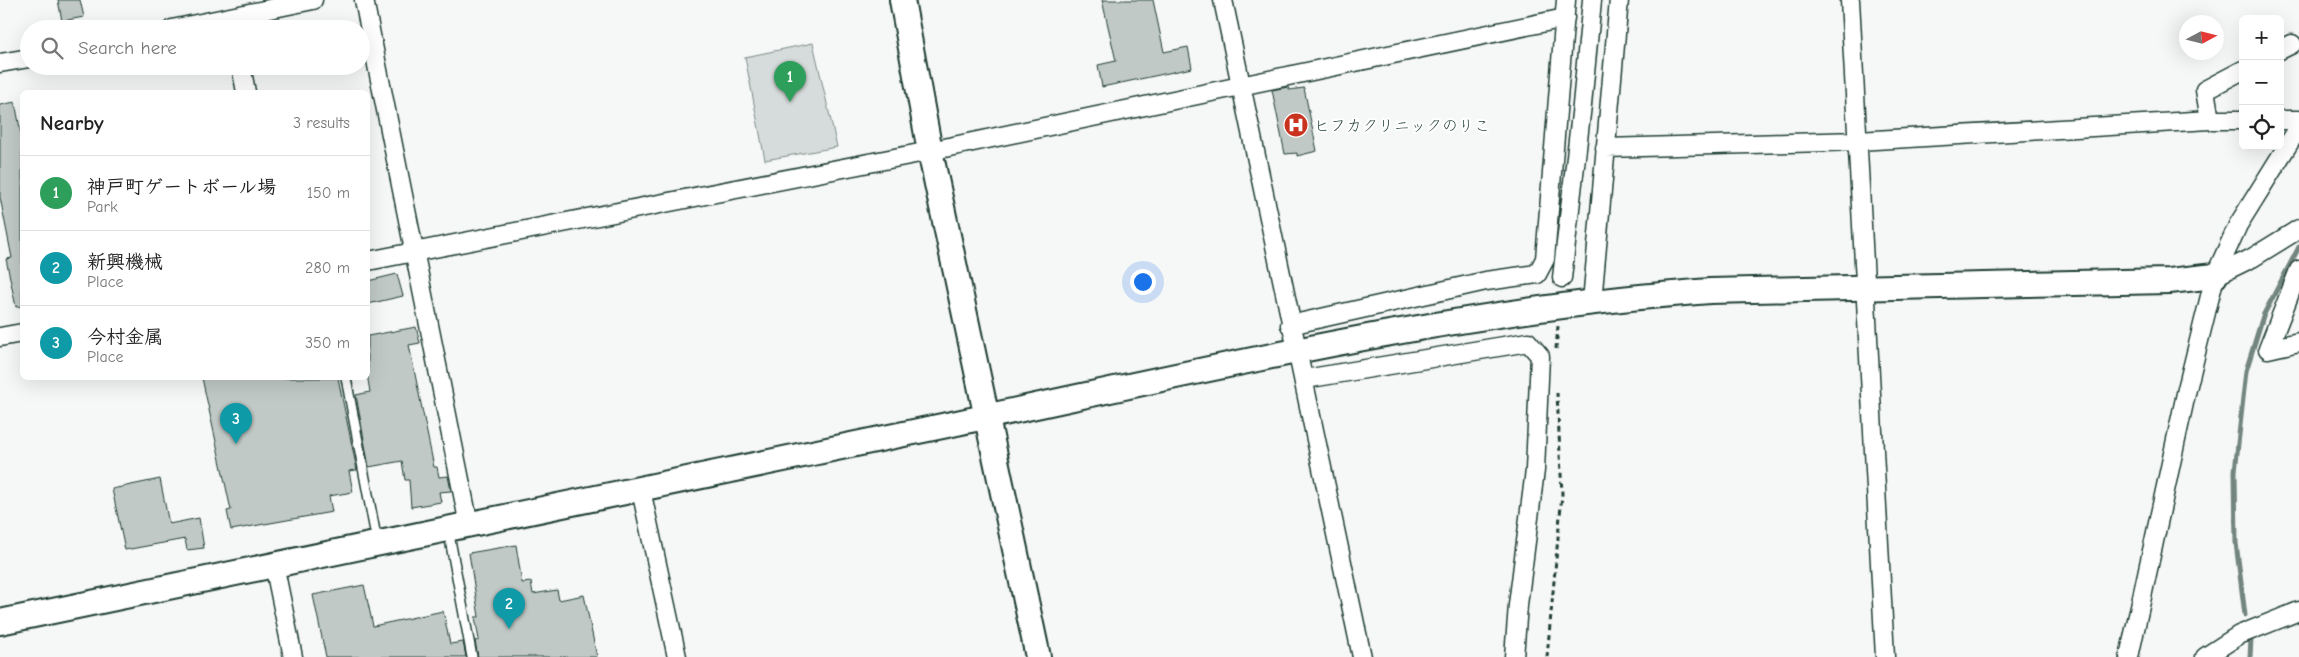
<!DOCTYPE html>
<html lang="en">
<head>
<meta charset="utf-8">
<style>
	body { margin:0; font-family:"Comic Neue","Klee One",sans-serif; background:#f6f6f6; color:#222 }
	.controls { position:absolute; right:15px; top:15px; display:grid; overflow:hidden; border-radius:8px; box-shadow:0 5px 20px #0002 }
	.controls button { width:45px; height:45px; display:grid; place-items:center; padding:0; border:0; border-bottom:1px solid #e0e0e0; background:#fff; color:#222; font:25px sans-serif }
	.compass { position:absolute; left:2179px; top:15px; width:45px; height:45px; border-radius:50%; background:#fff; box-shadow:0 5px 20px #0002; rotate:83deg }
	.you { position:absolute; left:1142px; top:281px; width:18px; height:18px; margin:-12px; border:4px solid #fff; border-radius:50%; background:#1a73e8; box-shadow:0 0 0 8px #1a73e833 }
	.badge { display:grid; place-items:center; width:32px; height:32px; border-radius:50%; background:#7c3aed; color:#fff; font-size:16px; font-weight:700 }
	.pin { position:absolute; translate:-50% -41px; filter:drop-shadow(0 1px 2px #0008) }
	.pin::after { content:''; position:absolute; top:26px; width:18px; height:15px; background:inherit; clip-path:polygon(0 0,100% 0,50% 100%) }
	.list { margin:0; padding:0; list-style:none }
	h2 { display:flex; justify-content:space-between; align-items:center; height:65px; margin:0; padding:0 20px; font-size:21px }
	h2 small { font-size:16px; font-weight:400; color:#767676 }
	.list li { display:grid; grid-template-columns:32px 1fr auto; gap:15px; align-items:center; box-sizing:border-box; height:75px; padding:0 20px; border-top:1px solid #e0e0e0 }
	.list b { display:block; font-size:19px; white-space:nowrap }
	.list p { margin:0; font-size:16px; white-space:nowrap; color:#767676 }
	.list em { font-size:16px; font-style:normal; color:#767676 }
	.icon { flex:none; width:28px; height:28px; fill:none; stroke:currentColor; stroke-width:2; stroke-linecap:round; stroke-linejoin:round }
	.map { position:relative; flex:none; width:2299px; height:657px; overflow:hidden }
	.search { position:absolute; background:#fff; box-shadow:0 5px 20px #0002; left:20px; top:20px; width:350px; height:55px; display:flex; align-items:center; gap:12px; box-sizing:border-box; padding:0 18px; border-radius:28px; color:#767676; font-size:19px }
	.panel { position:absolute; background:#fff; box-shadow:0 5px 20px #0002; left:20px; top:90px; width:350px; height:290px; border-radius:8px }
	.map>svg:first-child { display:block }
	.green { fill:#d6dcdb; stroke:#7a8c88 }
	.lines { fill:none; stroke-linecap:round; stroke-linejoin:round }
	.stream { stroke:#72857f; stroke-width:5 }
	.building { fill:#c0c9c6; stroke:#1f3d34 }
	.lane-casing { stroke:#1f3d34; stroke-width:12 }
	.street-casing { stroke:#1f3d34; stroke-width:21 }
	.secondary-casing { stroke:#1f3d34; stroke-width:28 }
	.path { stroke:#1f3d34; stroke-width:3; stroke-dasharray:5 4; stroke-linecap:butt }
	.lane { stroke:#fff; stroke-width:9 }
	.street { stroke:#fff; stroke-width:18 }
	.secondary { stroke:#fff; stroke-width:24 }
	.labels { text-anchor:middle; stroke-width:4; stroke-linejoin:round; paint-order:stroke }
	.poi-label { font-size:16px; fill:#1f3d34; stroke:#fff; text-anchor:start }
</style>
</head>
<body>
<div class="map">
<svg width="2299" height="657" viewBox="0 0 2299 657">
	<rect width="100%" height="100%" fill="#f6f7f7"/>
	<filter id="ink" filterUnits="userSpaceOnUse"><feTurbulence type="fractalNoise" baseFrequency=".02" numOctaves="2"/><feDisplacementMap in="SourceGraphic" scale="10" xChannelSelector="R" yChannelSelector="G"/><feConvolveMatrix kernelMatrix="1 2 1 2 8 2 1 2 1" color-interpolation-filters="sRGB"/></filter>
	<g filter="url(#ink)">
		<!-- green -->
		<path class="green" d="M813,43L837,147L765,160L745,57Z"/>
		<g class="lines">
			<!-- stream -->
			<path class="stream" d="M2245,615L2236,543L2235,471L2246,371L2263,316L2299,247
				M2250,657L2251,639"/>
		</g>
		<!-- building -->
		<path class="building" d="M58,0H80L84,17L62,21Z
			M1102,0H1153L1164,52L1188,47L1192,68L1102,87L1098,65L1116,61Z
			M1288,87L1289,90L1304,88L1317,151L1297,156V153L1285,154L1272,90Z
			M15,102L22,139V306L16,307L6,259L12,258L0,197V105Z
			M397,274L403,296L368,304V281Z
			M416,327L420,343L409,345L434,467H437L439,477L448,476L451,491L439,492L441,502L411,507L409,480H405L402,461L369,467L356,395L370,392L368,380V336Z
			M202,378H338L357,470L349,471L353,492L329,496L332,512L231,530L227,511L231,510Z
			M160,479L169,524L199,518L204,548L187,550L185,539L125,550L112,489Z
			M516,545L522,583L531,582L533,594L557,590L559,600L584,595L597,657H478L475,641L479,640L475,617H479L469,553Z
			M364,585L373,626L443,611L450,644L463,642L466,657H326L313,595Z"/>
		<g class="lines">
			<defs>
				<path id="lane" d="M346,378L377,542
					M448,529L472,657"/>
				<path id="street" d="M364,0L469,525
					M1223,0L1362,657
					M1850,0L1885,657
					M172,29L313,0
					M2280,50L2292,44
					M0,63L29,58
					M241,66L246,92
					M2243,70L2205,90L2210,120H2243
					M2280,120H2299
					M1605,148L1858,141L2210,120
					M368,261L930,151L1565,18
					M2215,276L2252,258L2299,229
					M1562,278L1582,105L1592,0
					M1592,302L1619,0
					M1290,325L1486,281L1537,274L1545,259L1566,0
					M0,337L22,333
					M2268,349L2299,270
					M2268,349L2299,342
					M1305,379L1528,342L1540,356L1535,470L1518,605L1514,657
					M641,490L677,657
					M274,564L293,657
					M2129,657L2187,389L2215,276L2238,225L2299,127
					M2205,657L2239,635L2299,611"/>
				<path id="secondary" d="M902,0L930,151L1038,657
					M0,622C317,555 635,491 952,424C1203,371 1454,309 1710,291L2169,281L2215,276"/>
			</defs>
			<!-- lane casing -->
			<use href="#lane" class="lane-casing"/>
			<!-- street casing -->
			<use href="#street" class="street-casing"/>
			<!-- secondary casing -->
			<use href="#secondary" class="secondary-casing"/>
			<!-- path -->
			<path class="path" d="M1556,349L1558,326
				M1547,657L1562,494L1557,393"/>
			<!-- lane -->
			<use href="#lane" class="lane"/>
			<!-- street -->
			<use href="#street" class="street"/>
			<!-- secondary -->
			<use href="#secondary" class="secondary"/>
		</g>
	</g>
	<!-- icons -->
	<defs>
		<symbol id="hospital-disc" viewBox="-11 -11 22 22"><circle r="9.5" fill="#c8321e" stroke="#fff"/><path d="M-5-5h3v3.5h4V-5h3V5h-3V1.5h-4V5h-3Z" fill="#fff"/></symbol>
	</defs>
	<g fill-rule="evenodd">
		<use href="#hospital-disc" x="1282" y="111" width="28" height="28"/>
	</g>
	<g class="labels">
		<!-- poi labels -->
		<g class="poi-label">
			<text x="1314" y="131">ヒフカクリニックのりこ</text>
		</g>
	</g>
</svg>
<div class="controls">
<button>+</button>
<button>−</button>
<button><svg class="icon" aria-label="locate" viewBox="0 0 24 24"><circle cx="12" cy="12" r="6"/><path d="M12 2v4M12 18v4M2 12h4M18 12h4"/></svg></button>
</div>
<svg class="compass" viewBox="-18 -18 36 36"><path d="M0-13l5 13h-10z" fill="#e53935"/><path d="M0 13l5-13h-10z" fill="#767676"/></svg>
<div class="you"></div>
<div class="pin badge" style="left:790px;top:102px;background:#2e9e5b">1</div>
<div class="pin badge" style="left:509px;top:629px;background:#0f9aa8">2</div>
<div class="pin badge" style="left:236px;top:444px;background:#0f9aa8">3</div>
<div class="search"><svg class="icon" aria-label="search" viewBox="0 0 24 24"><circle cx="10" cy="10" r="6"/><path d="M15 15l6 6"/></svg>Search here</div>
<section class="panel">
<h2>Nearby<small>3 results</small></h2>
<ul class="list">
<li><span class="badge" style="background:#2e9e5b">1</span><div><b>神戸町ゲートボール場</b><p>Park</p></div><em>150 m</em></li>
<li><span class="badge" style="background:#0f9aa8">2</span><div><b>新興機械</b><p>Place</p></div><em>280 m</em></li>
<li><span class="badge" style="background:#0f9aa8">3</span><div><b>今村金属</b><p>Place</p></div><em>350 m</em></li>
</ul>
</section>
</div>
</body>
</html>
